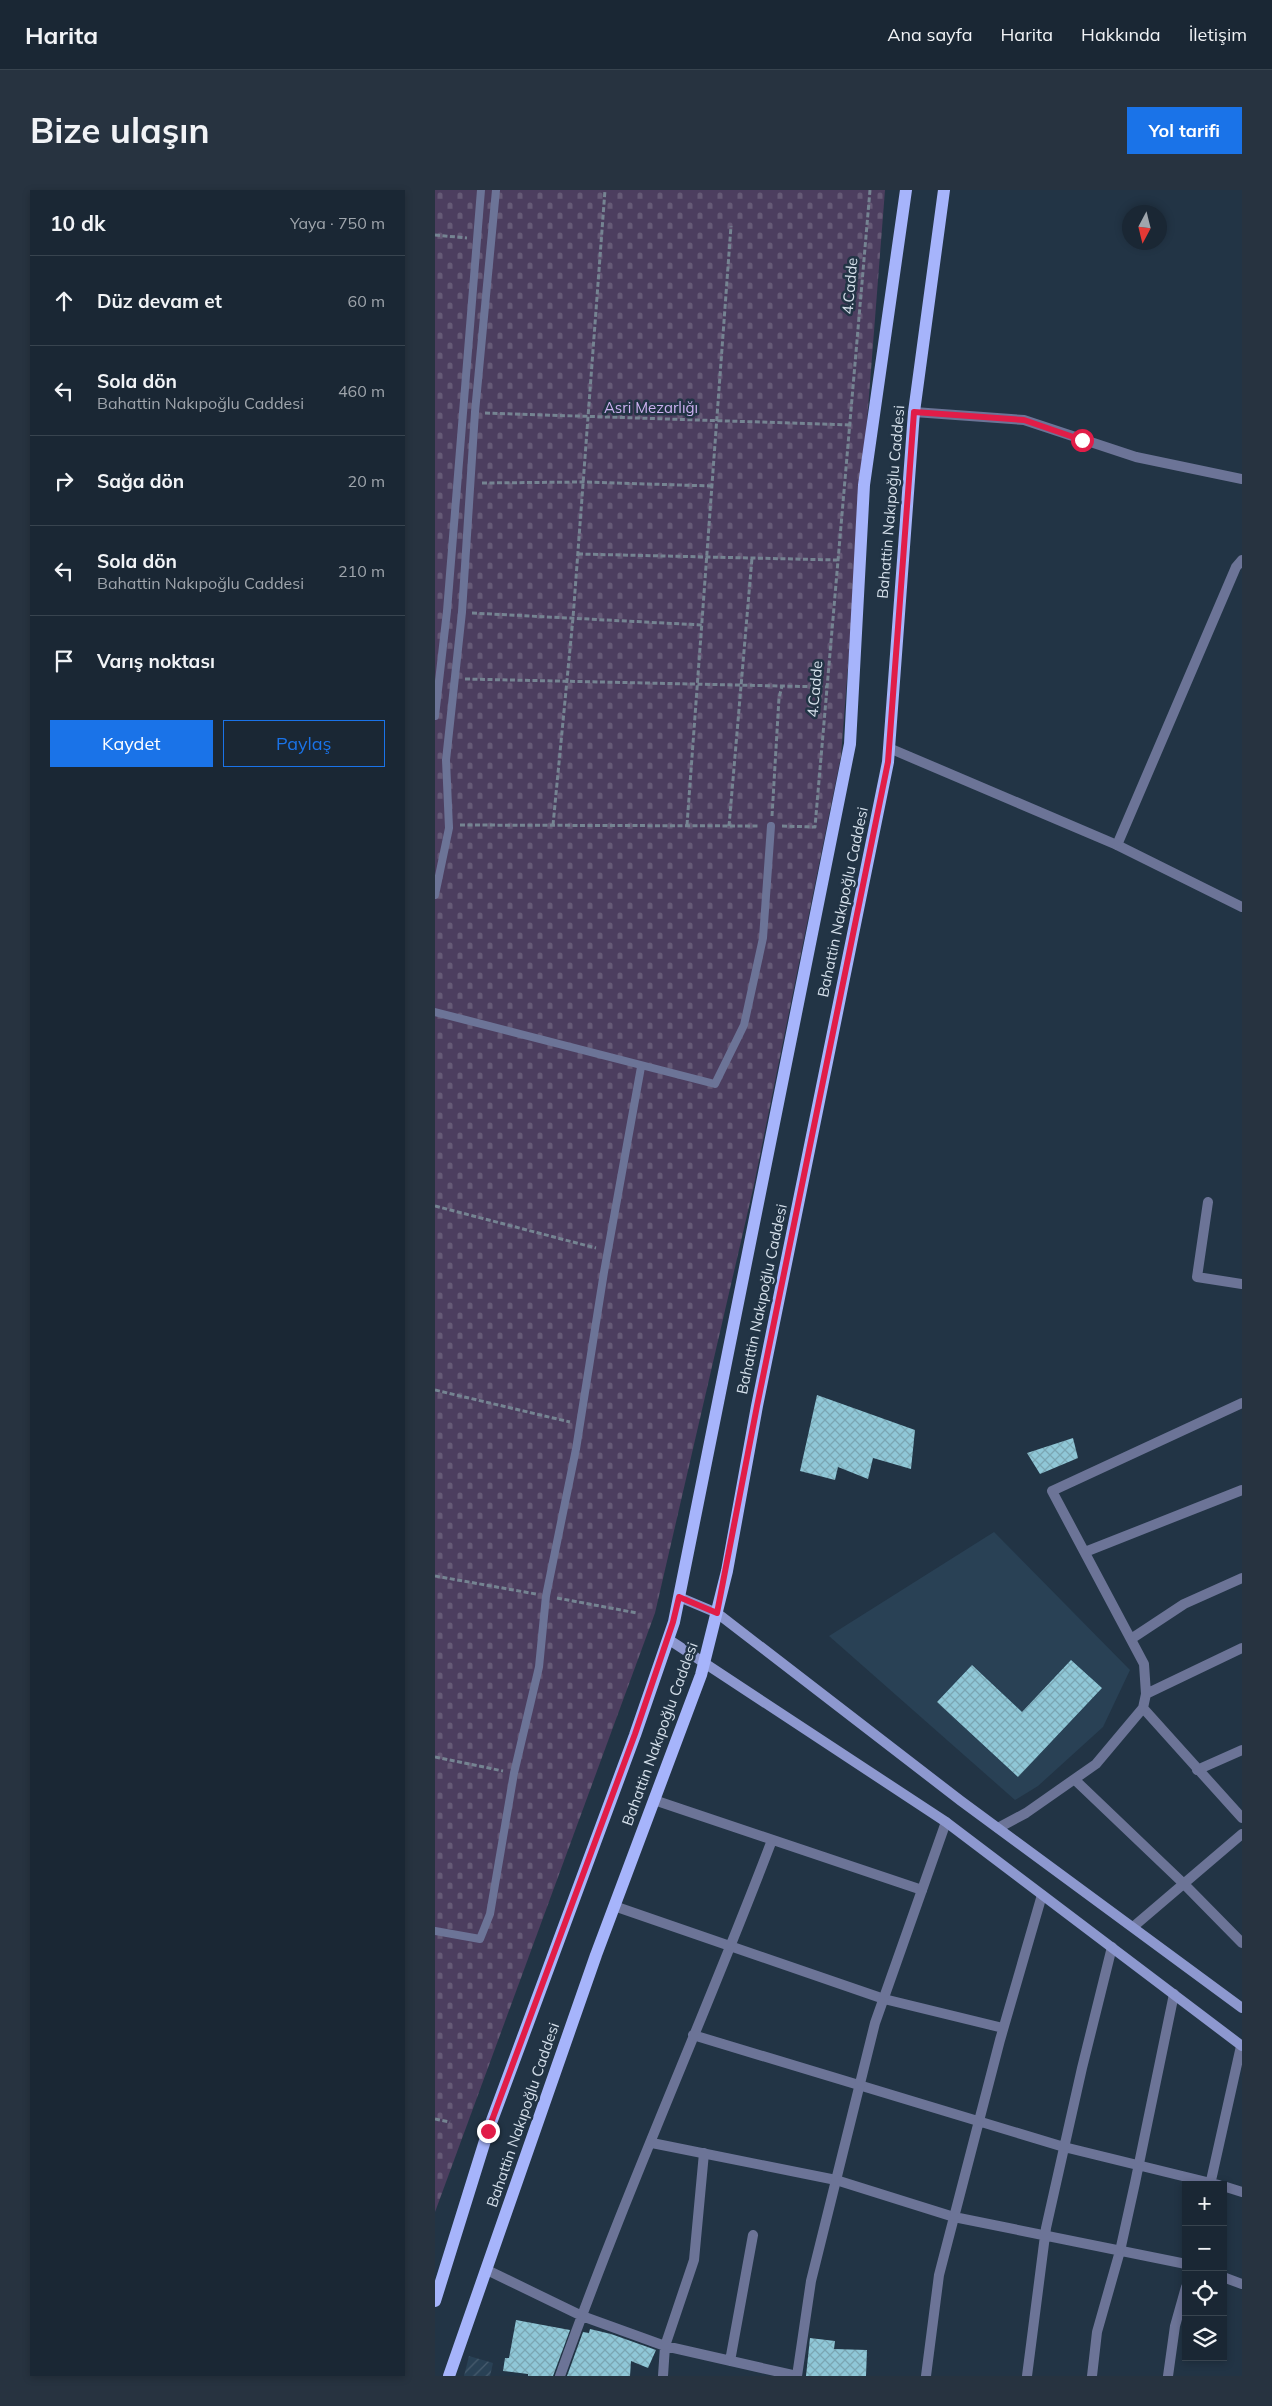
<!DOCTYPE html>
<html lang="tr">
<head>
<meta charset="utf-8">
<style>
	body { margin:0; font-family:Mulish,sans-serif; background:#273340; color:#f1f3f6 }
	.controls { position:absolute; right:15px; bottom:15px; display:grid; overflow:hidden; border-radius:0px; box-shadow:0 2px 8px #0003 }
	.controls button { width:45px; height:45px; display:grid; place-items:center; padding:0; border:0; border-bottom:1px solid #38444f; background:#1a2734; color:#f1f3f6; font:25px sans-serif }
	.compass { position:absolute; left:687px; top:15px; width:45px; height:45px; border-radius:50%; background:#1a2734; box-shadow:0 2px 8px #0003; rotate:187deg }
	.stop { position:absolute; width:15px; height:15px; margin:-11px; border:4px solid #e11d48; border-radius:50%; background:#fff }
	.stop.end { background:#e11d48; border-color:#fff; box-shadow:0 1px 5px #0008 }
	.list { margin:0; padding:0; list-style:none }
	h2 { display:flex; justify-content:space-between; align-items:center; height:65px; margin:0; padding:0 20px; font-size:21px }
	h2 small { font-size:16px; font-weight:400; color:#9fa5ac }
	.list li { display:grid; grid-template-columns:32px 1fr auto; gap:15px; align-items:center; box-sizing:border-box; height:90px; padding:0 20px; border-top:1px solid #38444f }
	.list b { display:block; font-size:19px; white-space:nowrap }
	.list p { margin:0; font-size:16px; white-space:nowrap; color:#9fa5ac }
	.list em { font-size:16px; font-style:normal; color:#9fa5ac }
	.actions { display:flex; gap:10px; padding:15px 20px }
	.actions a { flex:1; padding:11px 0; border:1px solid #1a73e8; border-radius:0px; text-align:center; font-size:18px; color:#1a73e8 }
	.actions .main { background:#1a73e8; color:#fff }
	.icon { flex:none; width:28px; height:28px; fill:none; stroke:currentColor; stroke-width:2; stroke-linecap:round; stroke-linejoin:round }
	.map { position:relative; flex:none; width:807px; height:2186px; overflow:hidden; border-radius:0px }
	header { display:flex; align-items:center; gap:30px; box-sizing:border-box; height:70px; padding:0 25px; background:#1a2734; border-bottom:1px solid #38444f }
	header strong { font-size:24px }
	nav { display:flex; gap:28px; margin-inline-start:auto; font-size:18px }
	.intro { display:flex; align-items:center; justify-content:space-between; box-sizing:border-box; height:120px; padding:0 30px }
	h1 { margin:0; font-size:35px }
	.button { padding:12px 22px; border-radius:0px; background:#1a73e8; color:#fff; font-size:18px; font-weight:700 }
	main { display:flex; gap:30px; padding:0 30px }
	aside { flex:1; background:#1a2734; border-radius:0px; box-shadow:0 2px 8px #0003 }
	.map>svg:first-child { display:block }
	.built { fill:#294155 }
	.industrial { fill:url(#industrial-furrows) }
	.cemetery { fill:url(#cemetery-stones) }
	.building { fill:url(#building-cross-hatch) }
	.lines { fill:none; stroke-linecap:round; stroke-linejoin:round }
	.path { stroke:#758492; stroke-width:3; stroke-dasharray:5 2.5; stroke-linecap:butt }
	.service { stroke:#6c7497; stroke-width:8 }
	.minor { stroke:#6c7497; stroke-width:10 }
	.tertiary { stroke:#6c7497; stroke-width:10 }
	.secondary { stroke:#8d98cf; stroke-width:10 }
	.primary { stroke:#a6b4fb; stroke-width:12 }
	.route { stroke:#e11d48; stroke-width:6 }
	.labels { text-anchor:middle; stroke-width:5; stroke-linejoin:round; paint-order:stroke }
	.street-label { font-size:15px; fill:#d5e0eb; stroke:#223445 }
	.park-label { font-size:15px; fill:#ccb1f0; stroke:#223445 }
</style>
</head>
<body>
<header>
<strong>Harita</strong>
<nav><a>Ana sayfa</a><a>Harita</a><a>Hakkında</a><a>İletişim</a></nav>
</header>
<div class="intro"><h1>Bize ulaşın</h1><a class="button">Yol tarifi</a></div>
<main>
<aside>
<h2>10 dk<small>Yaya · 750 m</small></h2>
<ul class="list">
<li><svg class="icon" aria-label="ahead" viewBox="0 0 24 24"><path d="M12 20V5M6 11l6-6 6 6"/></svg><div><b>Düz devam et</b></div><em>60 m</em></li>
<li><svg class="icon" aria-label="left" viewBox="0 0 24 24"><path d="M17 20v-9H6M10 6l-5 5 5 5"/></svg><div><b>Sola dön</b><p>Bahattin Nakıpoğlu Caddesi</p></div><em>460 m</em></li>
<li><svg class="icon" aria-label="right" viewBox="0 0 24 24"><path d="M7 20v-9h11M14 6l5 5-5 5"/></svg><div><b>Sağa dön</b></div><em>20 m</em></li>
<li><svg class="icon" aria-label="left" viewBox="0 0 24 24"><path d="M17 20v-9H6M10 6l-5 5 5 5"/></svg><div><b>Sola dön</b><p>Bahattin Nakıpoğlu Caddesi</p></div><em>210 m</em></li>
<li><svg class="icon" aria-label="arrive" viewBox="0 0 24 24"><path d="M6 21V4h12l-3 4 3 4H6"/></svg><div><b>Varış noktası</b></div></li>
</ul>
<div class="actions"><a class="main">Kaydet</a><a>Paylaş</a></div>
</aside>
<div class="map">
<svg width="807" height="2186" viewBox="0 0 807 2186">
	<defs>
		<pattern id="industrial-furrows" width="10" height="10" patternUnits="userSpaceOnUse" patternTransform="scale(1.25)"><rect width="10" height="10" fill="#294155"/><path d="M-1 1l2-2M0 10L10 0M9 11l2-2" fill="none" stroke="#475c6e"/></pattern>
		<pattern id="cemetery-stones" width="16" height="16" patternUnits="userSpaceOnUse" patternTransform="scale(1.25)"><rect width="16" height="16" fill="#4c3e5f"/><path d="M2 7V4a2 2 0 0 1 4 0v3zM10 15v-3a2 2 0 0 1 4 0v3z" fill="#655a76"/></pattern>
		<pattern id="building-cross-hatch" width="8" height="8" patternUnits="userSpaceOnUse" patternTransform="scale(1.25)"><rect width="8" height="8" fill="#8fc7d7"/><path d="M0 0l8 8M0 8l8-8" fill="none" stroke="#7ba6b3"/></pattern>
	</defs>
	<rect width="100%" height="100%" fill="#223445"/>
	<!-- built -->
	<path class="built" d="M559,1342L695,1480L668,1537L603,1596L580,1610L394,1446Z"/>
	<!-- industrial -->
	<path class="industrial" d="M34,2166L58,2173L55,2186H29Z"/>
	<!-- cemetery -->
	<path class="cemetery" d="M0,0H450L406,566L319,995L220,1423L0,2022Z"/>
	<!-- building -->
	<path class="building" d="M382,1205L480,1240L476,1279L438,1268L433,1289L403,1277L400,1290L365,1281Z
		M638,1248L643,1268L605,1284L592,1263Z
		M636,1470L667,1498L583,1587L502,1512L537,1475L587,1522Z
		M81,2130L135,2140L118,2186H93V2184L68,2181L70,2168H74Z
		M155,2139L176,2144L221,2160L213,2178L196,2171L195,2186H132L148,2142L154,2143Z
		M375,2148L400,2151L399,2159L432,2160L431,2186H371Z"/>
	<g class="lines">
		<!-- path -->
		<path class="path" d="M0,45L32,48
			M50,223L415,235
			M47,293L148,292L277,296
			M143,364L402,370
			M37,423L267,435
			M30,489L391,497
			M337,626L344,508L347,496
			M25,635L324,636
			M118,635L138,428L170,0
			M252,635L296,36
			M294,636L317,368
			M347,636L380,637L435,0
			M0,1016L161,1058
			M0,1200L135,1232
			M0,1386L101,1404
			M122,1408L202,1423
			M0,1567L68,1581
			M0,1929L15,1932"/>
		<!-- service -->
		<path class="service" d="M0,526L12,421L46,0
			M0,705L14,638L11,570L27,422L40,222L61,0
			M0,822L280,894L309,835L328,748L336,636
			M0,1741L45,1749L55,1724L79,1583L104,1477L111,1406L141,1259L169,1082L206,877"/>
		<!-- minor -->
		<path class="minor" d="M479,222L589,230L701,267L807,289
			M682,655L801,377L807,370
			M773,1012L762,1087L807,1094
			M650,1362L807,1300
			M696,1449L749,1414L807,1388
			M807,1458L711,1504L708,1518L807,1628
			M711,1504L709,1474L617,1301L807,1213
			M762,1580L807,1560
			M640,1590L749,1694L807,1753
			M219,1610L487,1700
			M563,1638L591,1623L661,1574L708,1518
			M179,1716L449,1809L568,1838
			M698,1737L807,1644
			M258,1845L629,1957L784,1995
			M217,1953L401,1990L519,2027L751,2074
			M775,1995L806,1856
			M788,1996L807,2002
			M52,2080L147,2126L230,2156L362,2186
			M788,2087L807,2094
			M295,2171L318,2045
			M125,2186C189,2005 269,1829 337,1650
			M228,2186L230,2156L259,2070L269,1963
			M491,2186L504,2085L565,1850L607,1705
			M592,2186L611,2038L647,1878L677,1757
			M657,2186L662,2142L685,2061L700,1993L739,1804
			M733,2186L740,2136L751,2097"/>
		<!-- tertiary -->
		<path class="tertiary" d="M454,558L682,655L807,717
			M362,2186L376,2091L440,1833L511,1632"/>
		<!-- secondary -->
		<path class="secondary" d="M244,1407L282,1423L526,1611L807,1818
			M233,1449L511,1632L807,1856"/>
		<!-- primary -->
		<path class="primary" d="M0,2111L53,1941L200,1545L239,1432L415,554L429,295L471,0
			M14,2186L161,1765L266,1485L292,1381L322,1216L453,572L479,222L509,0"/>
	</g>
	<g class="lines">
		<!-- route -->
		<path class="route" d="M53,1941L200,1544L238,1432L244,1407L282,1423L322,1216L453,572L479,222L589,230L647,250"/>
	</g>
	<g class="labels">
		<!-- street labels -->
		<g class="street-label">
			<text transform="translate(415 96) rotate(-85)" y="5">4.Cadde</text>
			<text transform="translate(456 312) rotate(-85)" y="5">Bahattin Nakıpoğlu Caddesi</text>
			<text transform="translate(380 499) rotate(-85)" y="5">4.Cadde</text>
			<text transform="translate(408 712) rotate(-78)" y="5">Bahattin Nakıpoğlu Caddesi</text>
			<text transform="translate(327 1109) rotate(-78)" y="5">Bahattin Nakıpoğlu Caddesi</text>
			<text transform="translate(225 1544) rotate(-70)" y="5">Bahattin Nakıpoğlu Caddesi</text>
			<text transform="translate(88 1925) rotate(-71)" y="5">Bahattin Nakıpoğlu Caddesi</text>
		</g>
		<!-- park labels -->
		<g class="park-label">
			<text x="216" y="223">Asri Mezarlığı</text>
		</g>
	</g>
</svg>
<div class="controls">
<button>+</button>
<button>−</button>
<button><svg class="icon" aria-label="locate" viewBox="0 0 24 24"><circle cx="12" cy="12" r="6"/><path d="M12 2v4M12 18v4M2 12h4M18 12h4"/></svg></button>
<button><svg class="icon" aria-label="layers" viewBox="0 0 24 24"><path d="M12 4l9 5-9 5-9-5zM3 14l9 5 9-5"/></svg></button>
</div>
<svg class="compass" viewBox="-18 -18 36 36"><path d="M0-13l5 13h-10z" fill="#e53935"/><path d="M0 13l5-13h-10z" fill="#9fa5ac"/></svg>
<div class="stop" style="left:647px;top:250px"></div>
<div class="stop end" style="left:53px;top:1941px"></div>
</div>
</main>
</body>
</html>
